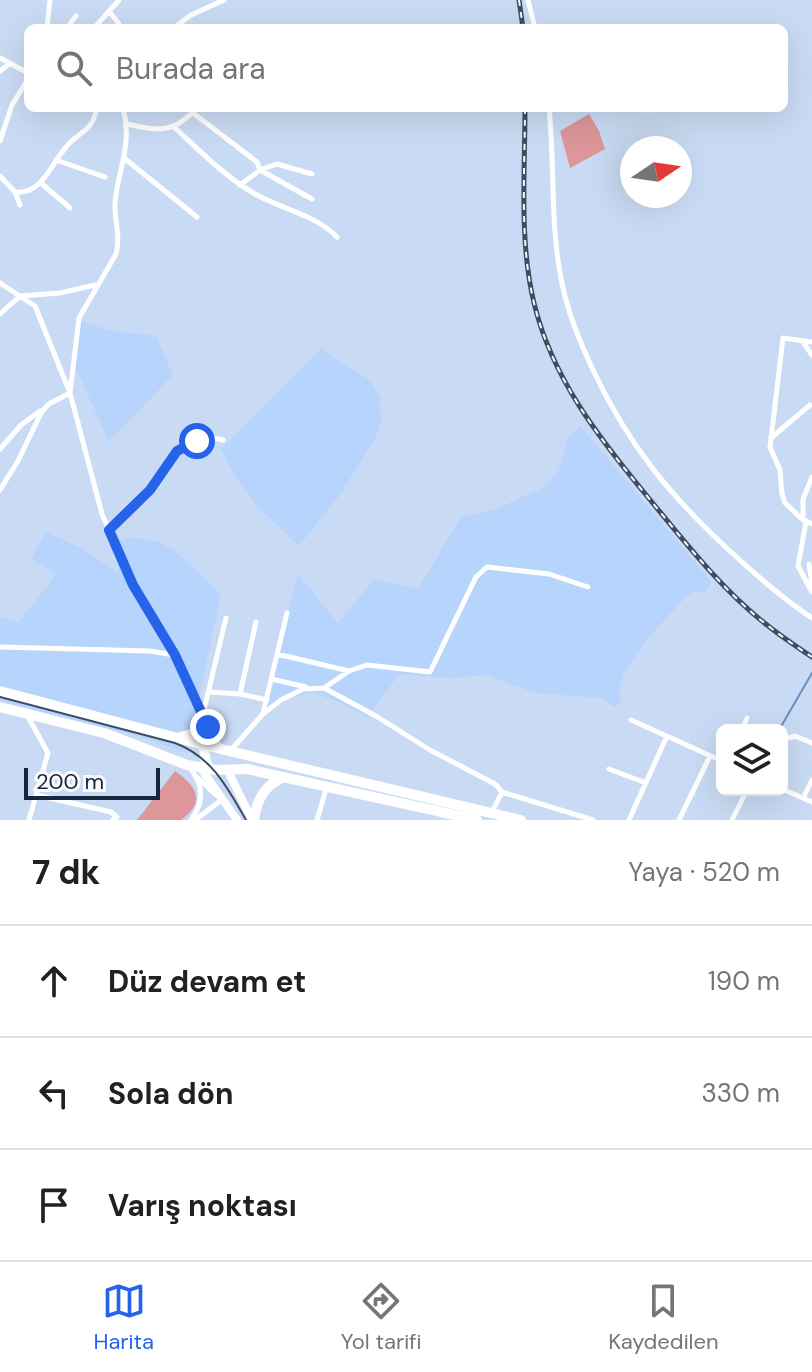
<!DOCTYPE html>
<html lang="tr">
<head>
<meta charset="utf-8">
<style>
	body { margin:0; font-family:"DM Sans",sans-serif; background:#f6f6f6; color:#202124 }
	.controls { position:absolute; right:24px; bottom:24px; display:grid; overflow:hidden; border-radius:12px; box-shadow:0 8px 32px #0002 }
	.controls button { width:72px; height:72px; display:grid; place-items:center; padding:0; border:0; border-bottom:2px solid #e0e0e0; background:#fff; color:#202124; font:40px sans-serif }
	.compass { position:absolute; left:620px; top:136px; width:72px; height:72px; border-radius:50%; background:#fff; box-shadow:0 8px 32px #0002; rotate:77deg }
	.scale { position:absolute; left:24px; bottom:20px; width:136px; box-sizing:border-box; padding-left:8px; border:4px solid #15263d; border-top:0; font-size:22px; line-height:28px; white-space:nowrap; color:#15263d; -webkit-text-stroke:6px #fafafa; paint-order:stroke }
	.stop { position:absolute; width:24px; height:24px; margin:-18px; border:6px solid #2563eb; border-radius:50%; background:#fff }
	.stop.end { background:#2563eb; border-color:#fff; box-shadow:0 2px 8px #0008 }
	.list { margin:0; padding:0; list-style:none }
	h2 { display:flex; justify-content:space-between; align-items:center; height:104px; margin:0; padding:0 32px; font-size:34px }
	h2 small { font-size:26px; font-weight:400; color:#757577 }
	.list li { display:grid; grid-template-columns:52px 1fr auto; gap:24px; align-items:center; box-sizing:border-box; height:112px; padding:0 32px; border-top:2px solid #e0e0e0 }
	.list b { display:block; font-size:30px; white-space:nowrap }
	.list em { font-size:26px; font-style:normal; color:#757577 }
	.icon { flex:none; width:44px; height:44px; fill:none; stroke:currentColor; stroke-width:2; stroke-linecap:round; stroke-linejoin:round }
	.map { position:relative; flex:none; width:812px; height:820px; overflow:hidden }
	.search { position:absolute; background:#fff; box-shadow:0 8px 32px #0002; left:24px; right:24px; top:24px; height:88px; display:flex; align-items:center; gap:20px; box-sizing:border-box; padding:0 28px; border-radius:12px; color:#757577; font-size:30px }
	.sheet { height:440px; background:#fff }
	nav { display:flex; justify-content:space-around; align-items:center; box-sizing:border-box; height:112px; border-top:2px solid #e0e0e0; background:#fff; font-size:22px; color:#757577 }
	nav a { display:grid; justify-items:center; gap:4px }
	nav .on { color:#2563eb }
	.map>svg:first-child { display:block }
	.built { fill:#b7d4fc }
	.green { fill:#dd9699 }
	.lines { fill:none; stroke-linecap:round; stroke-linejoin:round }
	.stream { stroke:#6a8ec1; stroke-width:2 }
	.minor { stroke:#fff; stroke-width:5 }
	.secondary { stroke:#fff; stroke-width:8 }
	.trunk { stroke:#fff; stroke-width:10 }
	.tram { stroke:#3c4d64; stroke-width:2 }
	.rail-casing { stroke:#3c4d64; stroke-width:5 }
	.rail { stroke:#fafafa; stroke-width:2; stroke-dasharray:6; stroke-linecap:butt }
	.route { stroke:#2563eb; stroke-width:10 }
</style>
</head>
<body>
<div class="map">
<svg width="812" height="820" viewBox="0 0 812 820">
	<rect width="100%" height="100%" fill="#c9dbf4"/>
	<!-- built -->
	<path class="built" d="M77,320L113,331L156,336L173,375L109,442L75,366Z
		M322,347L331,356L370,380L380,397L381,422L374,441L339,496L299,546L256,505L236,478L221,449Z
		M580,426L712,582L704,593L695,591L685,598L648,638L625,671L619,689L621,704L613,707L602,698L535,693L487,675L451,678L399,674L368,717L339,702L313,693L292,697L265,714L260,711L298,574L338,623L374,579L418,589L461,517L496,509L545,487L559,470L567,440Z
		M46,532L79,547L118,572L117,539L135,538L159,542L174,550L221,594L187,753L144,738L0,701V617L19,622L56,574L31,559Z"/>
	<!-- green -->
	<path class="green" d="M589,114L599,131L605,149L570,168L560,131Z
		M175,771C196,786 207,801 181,820H137Z"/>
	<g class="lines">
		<!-- stream -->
		<path class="stream" d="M779,730L812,673"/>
		<!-- minor -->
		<path class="minor" d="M528,0L535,28
			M109,11L122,28
			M47,28L50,0
			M67,28L76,16
			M94,28L119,0
			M174,28L191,15L224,0
			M0,58L28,73
			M0,71L9,64
			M549,108C555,165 550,222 561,278C567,311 579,340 593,370C629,446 670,496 732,553C757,576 783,599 812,618
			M193,113L257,162L260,170L312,199
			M127,124C159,131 173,134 197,108
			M174,127C200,151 224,176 255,194C281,209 316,215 337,237
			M0,141L12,105L28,79
			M124,158L197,217
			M56,160L105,177
			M0,176L15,192C42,195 51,164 66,147C79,131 92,133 97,108
			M41,183L70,208
			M240,185L260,170L277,164L312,174
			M15,192L20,205
			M0,283L35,306L70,393L102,514L133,585L175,655L203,713
			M0,314L20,296L60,293L95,285
			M803,342L812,355
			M812,342L783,338L770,447L780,470L782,494L785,503L801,518L812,524
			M771,438L810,405
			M0,449L21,425L40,411
			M0,490L18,461L42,411L49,404L70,393L79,318L116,254C121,236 114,220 115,203C118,169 133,145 123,108
			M803,520V499L812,477
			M806,522L798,566L812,592
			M109,530C123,517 138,504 150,489C172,465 182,429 223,440
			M809,564L812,584
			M256,622L240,694L267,700
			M0,647L150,651L174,655
			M277,654L349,671
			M272,679L306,687
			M324,688L349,671L367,665L430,672L476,577L487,567L549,574L588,587
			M208,692L240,694
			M263,713L287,613
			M203,714L226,618
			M27,715L48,753L29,820
			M631,720L722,761
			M204,721L220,746
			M204,724V745
			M742,730L747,718
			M782,740L795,736L812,743
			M231,750L263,714L281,700L303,689L324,688L376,716L430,750L495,784L502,792L593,820
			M190,768C204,786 204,802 191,820
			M609,769L646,783
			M197,777L216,795
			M782,789L812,802
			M36,795L111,812L117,817L113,820
			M803,798L812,780
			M492,812L502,792
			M195,820L223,799
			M317,820L327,786
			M629,820L667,736
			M679,820L710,756
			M732,820L747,790"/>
		<!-- secondary -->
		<path class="secondary" d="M200,767L237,820
			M227,769L252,820"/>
		<!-- trunk -->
		<path class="trunk" d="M0,691L204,745L521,820
			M0,707L104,733L187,765L216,770L247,769L477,820
			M181,737L195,733L204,721
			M204,745L205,758L209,769
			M254,820C257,799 265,784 285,777"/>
		<!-- tram -->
		<path class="tram" d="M0,697L175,743C212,757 227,787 246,820"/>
		<defs>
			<path id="rail" d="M519,0L523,28
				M525,108C525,172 519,241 534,303C552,378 599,438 647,496C684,541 721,589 767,625C782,637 797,647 812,657"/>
		</defs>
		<!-- rail casing -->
		<use href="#rail" class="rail-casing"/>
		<!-- rail -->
		<use href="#rail" class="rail"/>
	</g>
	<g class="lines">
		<!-- route -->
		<path class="route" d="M197,441L177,451L150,490L109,530L133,585L175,655L208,727"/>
	</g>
</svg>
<div class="controls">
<button><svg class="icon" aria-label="layers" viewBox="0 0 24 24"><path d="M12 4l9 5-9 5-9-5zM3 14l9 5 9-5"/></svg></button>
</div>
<svg class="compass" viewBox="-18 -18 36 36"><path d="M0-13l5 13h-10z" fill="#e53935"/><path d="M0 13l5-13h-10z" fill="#757577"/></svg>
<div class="scale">200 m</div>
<div class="stop" style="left:197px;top:441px"></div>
<div class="stop end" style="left:208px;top:727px"></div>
<div class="search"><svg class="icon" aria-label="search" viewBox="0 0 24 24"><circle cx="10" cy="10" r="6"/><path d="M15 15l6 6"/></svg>Burada ara</div>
</div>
<section class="sheet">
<h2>7 dk<small>Yaya · 520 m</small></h2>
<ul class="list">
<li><svg class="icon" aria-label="ahead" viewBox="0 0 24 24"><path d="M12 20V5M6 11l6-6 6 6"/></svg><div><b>Düz devam et</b></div><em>190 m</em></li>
<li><svg class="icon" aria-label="left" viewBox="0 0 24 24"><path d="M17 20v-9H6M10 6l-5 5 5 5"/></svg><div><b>Sola dön</b></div><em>330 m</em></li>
<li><svg class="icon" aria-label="arrive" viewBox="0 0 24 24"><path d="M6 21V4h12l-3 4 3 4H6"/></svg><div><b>Varış noktası</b></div></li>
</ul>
</section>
<nav>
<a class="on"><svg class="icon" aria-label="map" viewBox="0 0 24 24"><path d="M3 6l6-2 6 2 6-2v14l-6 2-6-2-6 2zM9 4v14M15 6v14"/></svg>Harita</a>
<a><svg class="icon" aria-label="directions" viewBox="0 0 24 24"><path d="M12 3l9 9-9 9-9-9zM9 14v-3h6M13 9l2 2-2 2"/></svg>Yol tarifi</a>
<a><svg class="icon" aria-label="saved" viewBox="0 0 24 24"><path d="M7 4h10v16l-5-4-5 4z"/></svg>Kaydedilen</a>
</nav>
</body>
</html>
